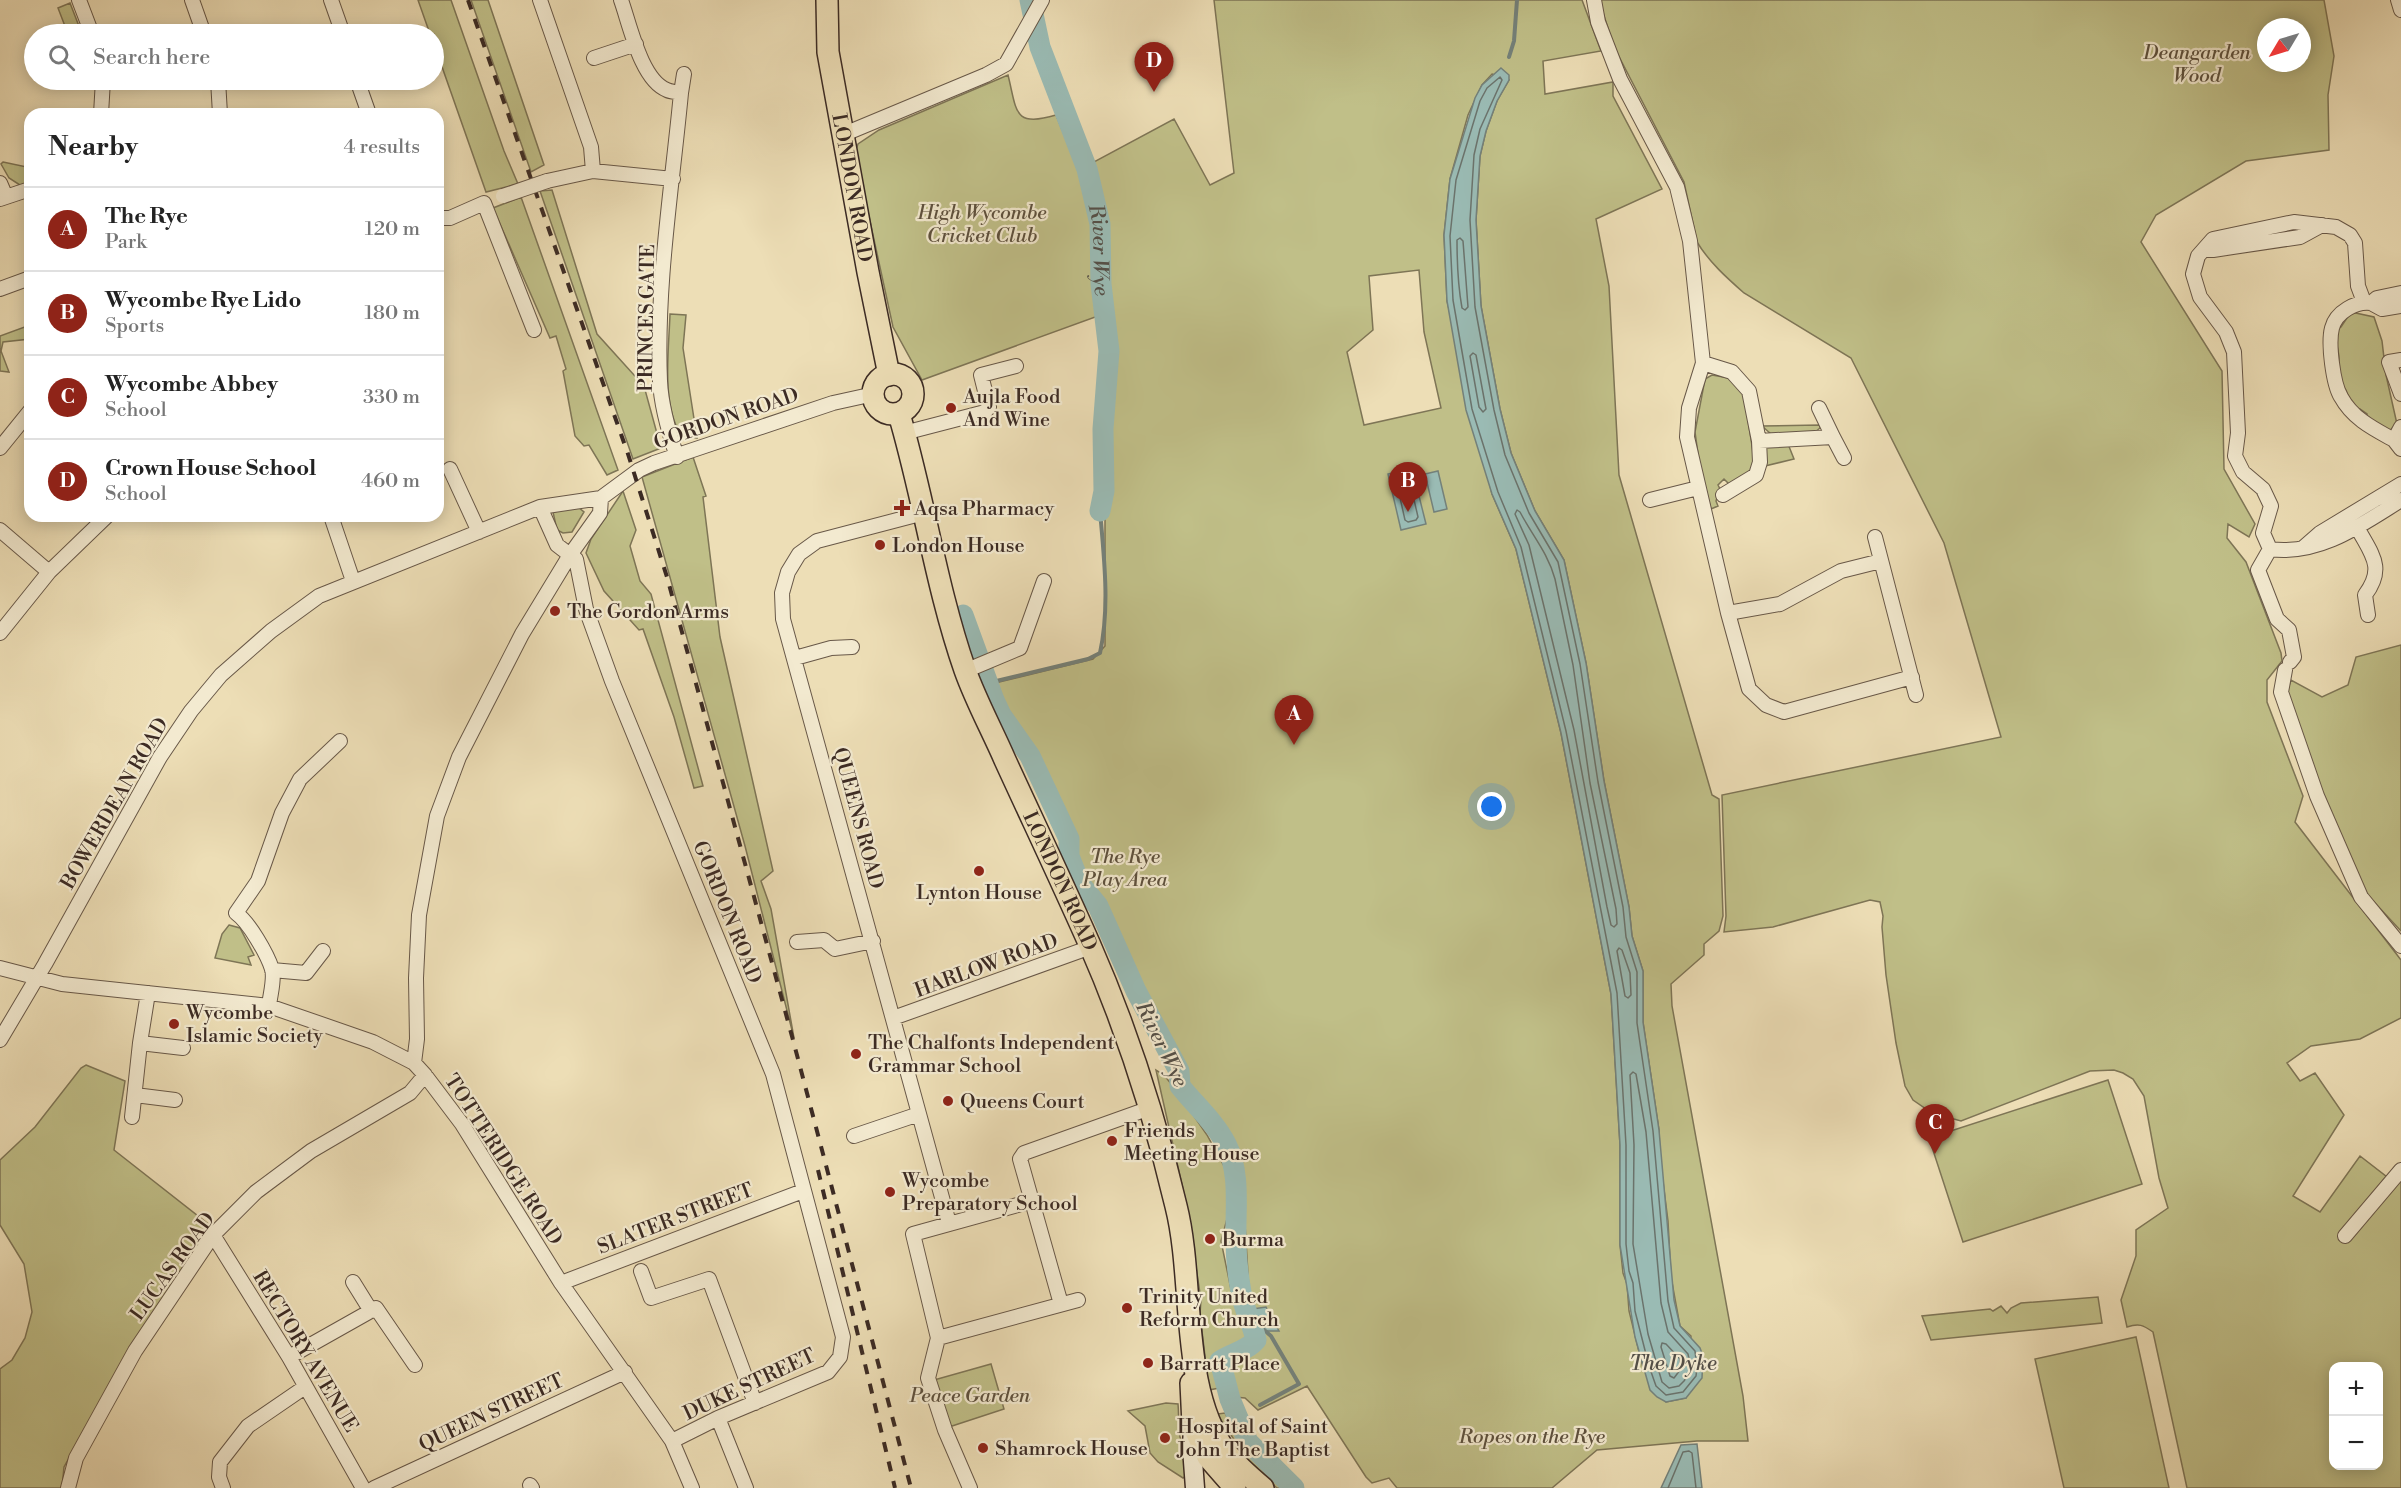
<!DOCTYPE html>
<html lang="en">
<head>
<meta charset="utf-8">
<style>
	body { margin:0; font-family:"Libre Bodoni",serif; background:#f2f2f2; color:#222 }
	.controls { position:absolute; right:18px; bottom:18px; display:grid; overflow:hidden; border-radius:12px; box-shadow:0 3px 15px #0003 }
	.controls button { width:54px; height:54px; display:grid; place-items:center; padding:0; border:0; border-bottom:2px solid #e0e0e0; background:#fff; color:#222; font:30px sans-serif }
	.compass { position:absolute; left:2257px; top:18px; width:54px; height:54px; border-radius:50%; background:#fff; box-shadow:0 3px 15px #0003; rotate:232deg }
	.you { position:absolute; left:1492px; top:807px; width:21px; height:21px; margin:-15px; border:4px solid #fff; border-radius:50%; background:#1a73e8; box-shadow:0 0 0 9px #1a73e833 }
	.badge { display:grid; place-items:center; width:39px; height:39px; border-radius:50%; background:#8f2418; color:#fff; font-size:20px; font-weight:700 }
	.pin { position:absolute; translate:-50% -50px; filter:drop-shadow(0 2px 3px #0008) }
	.pin::after { content:''; position:absolute; top:32px; width:21px; height:18px; background:inherit; clip-path:polygon(0 0,100% 0,50% 100%) }
	.list { margin:0; padding:0; list-style:none }
	h2 { display:flex; justify-content:space-between; align-items:center; height:78px; margin:0; padding:0 24px; font-size:26px }
	h2 small { font-size:20px; font-weight:400; color:#767676 }
	.list li { display:grid; grid-template-columns:39px 1fr auto; gap:18px; align-items:center; box-sizing:border-box; height:84px; padding:0 24px; border-top:2px solid #e0e0e0 }
	.list b { display:block; font-size:22px; white-space:nowrap }
	.list p { margin:0; font-size:20px; white-space:nowrap; color:#767676 }
	.list em { font-size:20px; font-style:normal; color:#767676 }
	.icon { flex:none; width:33px; height:33px; fill:none; stroke:currentColor; stroke-width:2; stroke-linecap:round; stroke-linejoin:round }
	.map { position:relative; flex:none; width:2401px; height:1488px; overflow:hidden }
	.search { position:absolute; background:#fff; box-shadow:0 3px 15px #0003; left:24px; top:24px; width:420px; height:66px; display:flex; align-items:center; gap:15px; box-sizing:border-box; padding:0 21px; border-radius:33px; color:#767676; font-size:22px }
	.panel { position:absolute; background:#fff; box-shadow:0 3px 15px #0003; left:24px; top:108px; width:420px; height:414px; border-radius:18px }
	.map>svg:first-child { display:block }
	.green { fill:#c0bf88; stroke:#7e7556; stroke-width:1.5; fill-rule:evenodd }
	.water { fill:#9abbb4; stroke:#74817a; stroke-width:1.5 }
	.lines { fill:none; stroke-linecap:round; stroke-linejoin:round }
	.shore { stroke:#6b736c; stroke-width:1.5 }
	.stream { stroke:#74817a; stroke-width:4 }
	.river { stroke:#9abbb4; stroke-width:21 }
	.street-casing { stroke:#685848; stroke-width:16 }
	.secondary-casing { stroke:#3c2b24; stroke-width:21 }
	.primary-casing { stroke:#3c2b24; stroke-width:24 }
	.street { stroke:#f3ead0; stroke-width:14 }
	.secondary { stroke:#f3ead0; stroke-width:18 }
	.primary { stroke:#eddeb6; stroke-width:21 }
	.rail { stroke:#3c2b24; stroke-width:4; stroke-dasharray:10 10; stroke-linecap:butt }
	.street-bridge-casing { stroke:#685848; stroke-width:16; stroke-linecap:butt }
	.street-bridge { stroke:#f3ead0; stroke-width:14 }
	.poi-dot { fill:#8f2418; stroke:#f3ead0; stroke-width:2 }
	.labels { text-anchor:middle; stroke-width:4.5; stroke-linejoin:round; paint-order:stroke }
	.park-label { font-size:20px; font-style:italic; fill:#5d503d; stroke:#f3ead0 }
	.street-label { font-size:20px; fill:#3c2b24; stroke:#f3ead0 }
	.poi-label { font-size:20px; fill:#3c2b24; stroke:#f3ead0; text-anchor:start }
	.water-label { font-size:21px; font-style:italic; fill:#544f48; stroke:#f3ead0 }
</style>
</head>
<body>
<div class="map">
<svg width="2401" height="1488" viewBox="0 0 2401 1488">
	<rect width="100%" height="100%" fill="#eddeb6"/>
	<filter id="stains"><feTurbulence type="fractalNoise" baseFrequency=".00333" numOctaves="4"/><feColorMatrix values="0 0 0 0 .2 0 0 0 0 .09 0 0 0 0 .02 0 0 0 .5 -.17"/></filter>
	<radialGradient id="worn" r=".72"><stop offset=".6" stop-color="#630" stop-opacity="0"/><stop offset="1" stop-color="#630" stop-opacity=".3"/></radialGradient>
	<!-- green -->
	<path class="green" d="M418,0H451L504,151L518,184L486,192L434,44V34H430Z
		M471,0H488L544,165L531,172Z
		M1214,0H1582L1601,51L1543,61L1545,94L1613,82V96L1662,189L1596,219L1609,286L1619,475L1712,795L1719,799L1723,916L1719,931L1704,944V955L1671,984L1672,1006L1743,1396L1748,1441H1697L1597,1450L1552,1488H1397L1389,1478L1372,1483L1366,1477L1307,1386L1258,1410L1245,1398L1234,1397L1229,1386L1209,1390L1200,1314L1201,1300L1187,1207L1156,1070L1164,1075L1176,1090L1207,1135L1225,1168L1229,1191L1227,1219L1221,1241L1233,1299L1247,1294L1249,1291L1243,1191L1239,1169L1231,1149L1213,1122L1197,1103L1142,1000L1088,890L1052,795L1026,747L1013,729L995,683L1093,659L1105,646V508L1109,506L1110,476L1107,466L1113,340L1107,292L1108,259L1103,206L1090,164L1174,119L1210,185L1234,173ZM1492,74L1509,80L1497,101L1486,131L1480,156L1476,220L1481,306L1500,409L1511,453L1535,511L1564,560L1586,663L1604,781L1629,907L1632,936L1643,971V1022L1659,1130L1660,1158L1668,1221L1671,1277L1680,1326L1691,1336L1686,1398L1666,1402L1643,1368L1629,1311L1627,1284L1623,1273L1620,1245V1145L1611,994L1561,733L1516,549L1492,494L1447,301L1444,235L1450,179L1468,115L1482,85ZM1419,270L1424,332L1441,408L1364,425L1347,352L1373,330L1369,276Z
		M1599,0H2324L2334,56L2328,95L2329,150L2246,161L2156,215L2141,242L2222,371L2224,469L2255,524L2249,537L2228,524L2227,538L2246,562L2281,653L2282,661L2267,680V702L2303,796L2295,822L2401,960V1018L2360,1039L2311,1046L2287,1063L2300,1081L2315,1073L2344,1115L2293,1196L2320,1212L2360,1156L2395,1183L2401,1179V1488H2187L2153,1332C2143,1325 2139,1323 2127,1327L2121,1300L2136,1256V1230L2168,1208L2159,1178L2144,1096L2133,1079L2123,1073L2114,1070L2090,1071L1961,1121L1932,1113L1913,1100L1905,1086L1896,1043L1886,975L1882,927L1883,916L1880,902L1870,900L1773,927L1724,932L1726,916L1722,795L2001,737L1944,543L1851,358L1744,293C1727,278 1709,262 1697,242L1684,182L1614,47ZM2266,27H2302V63H2266ZM2334,1366H2378V1466H2334Z
		M70,3L82,34H68L58,8Z
		M1008,75C1017,111 1013,128 1056,115C1078,169 1097,200 1092,260L1094,261L1098,316L922,380L893,327L855,152L858,144L879,130Z
		M3,162L27,167V184L23,187L9,178L1,164Z
		M552,190L597,334L644,386L661,448L633,459L540,191Z
		M521,197L618,470L607,475L589,445L584,446L575,436L563,371L566,369L556,336L550,338L493,208Z
		M2351,312L2374,317L2382,341L2386,375L2397,424L2389,431L2367,419V414L2360,409H2356L2349,402C2348,385 2336,382 2336,373C2336,368 2339,364 2339,359C2339,349 2335,341 2334,331L2341,327Z
		M670,314L686,315L683,348L697,438L681,435C661,404 669,349 670,314Z
		M30,325V339L3,342L1,351L9,372L0,371V336Z
		M1712,375L1729,378L1744,395L1755,465L1753,471L1729,484L1724,479L1718,485L1720,489L1716,501L1718,506L1711,509L1700,468L1695,432L1705,379Z
		M1820,425V428L1815,432L1771,434L1762,426Z
		M1788,444L1794,459L1765,466L1766,446Z
		M693,457L706,496L703,497L720,637L773,871L761,881L771,909L794,1038L745,846L642,477Z
		M623,491L636,530L630,546L640,581L651,594L703,786L694,788L674,717L643,629L639,630L604,591L586,553L591,539Z
		M578,507L584,512L572,532L563,533L557,530L553,512Z
		M2401,645V931L2363,890L2334,824L2286,695L2291,680L2322,697L2348,685L2356,657Z
		M229,925L240,928L254,955L248,957L251,965L215,958L222,934Z
		M86,1065L125,1081L114,1150L212,1227L130,1350L64,1467L62,1488H0V1369L12,1360L25,1338L32,1312L24,1264L0,1225V1160L35,1127L81,1068Z
		M2108,1080L2142,1184L1963,1242L1929,1138Z
		M2098,1297L2102,1323L1931,1340L1922,1316L1990,1309L1993,1311L2001,1306L2007,1313L2011,1308L2021,1303Z
		M2136,1337L2169,1488H2064L2035,1359Z
		M991,1364L1004,1409L949,1427L934,1380Z
		M1166,1403L1178,1404C1179,1414 1178,1429 1180,1437C1183,1448 1188,1461 1188,1474L1183,1478L1158,1462L1150,1453L1145,1426L1128,1411Z
		M1225,1413L1238,1439L1264,1472L1287,1488H1277L1253,1468L1217,1414Z"/>
	<!-- water -->
	<path class="water" d="M1501,68L1509,75V80L1497,101L1486,131L1480,156L1476,220L1481,306L1500,409L1511,453L1535,511L1564,560L1586,663L1604,781L1629,907L1632,936L1643,971V1022L1659,1130L1674,1300L1680,1326L1700,1348L1703,1356L1702,1378L1686,1398L1666,1402L1657,1397L1650,1390L1635,1337L1620,1245V1145L1611,994L1561,733L1516,549L1492,494L1466,410L1447,301L1444,235L1450,179L1475,98L1482,85Z
		M1412,468L1426,524L1401,530L1388,474Z
		M1438,471L1447,509L1434,512L1425,474Z
		M1266,1307L1279,1331H1260L1251,1337L1246,1330V1310Z
		M1697,1444L1702,1488H1661L1681,1445Z"/>
	<g class="lines">
		<!-- shore -->
		<path class="shore" d="M1500,77L1502,80L1480,129L1474,155L1470,220L1475,307L1494,410L1505,455L1529,513L1558,562L1580,664L1598,782L1623,907L1626,937L1637,972V1023L1653,1131L1668,1301L1674,1328L1695,1351L1697,1368L1696,1376L1683,1392L1666,1395L1656,1386L1649,1366L1635,1311L1633,1283L1629,1271L1626,1244V1145L1617,993L1566,731L1521,547L1498,492L1472,409L1453,300L1450,236L1456,180L1480,101L1487,88Z
			M1460,238L1463,241L1468,307L1465,310L1462,308C1458,286 1457,263 1457,240Z
			M1473,353L1476,355L1486,409L1483,412L1479,407L1470,356Z
			M1406,476L1409,478L1418,517L1416,520L1408,522L1405,520L1396,480L1397,478Z
			M1517,510L1520,512C1532,535 1548,553 1555,579L1573,665L1590,783L1616,909L1617,924L1614,927L1611,925L1607,907L1574,730L1529,545L1515,514Z
			M1619,948L1622,950L1630,973L1631,995L1628,998L1625,996L1617,951Z
			M1633,1072L1636,1074L1646,1132L1661,1303L1668,1332L1688,1354L1689,1359V1373L1684,1381L1679,1386L1669,1388L1662,1382L1648,1334L1633,1244L1634,1145L1630,1075Z
			M1662,1343L1666,1344L1680,1359V1370L1674,1378L1670,1376L1661,1347Z
			M1668,1488L1683,1452L1689,1451L1692,1453L1696,1488"/>
		<!-- stream -->
		<path class="stream" d="M1509,57L1514,41L1517,0
			M988,683L1088,659L1100,653C1110,608 1104,557 1100,511
			M1260,1405L1299,1384L1271,1336L1263,1329"/>
		<!-- river -->
		<g class="river">
			<path id="s1" d="M1030,0L1040,47L1087,169L1100,224L1101,284L1109,351L1103,429L1104,491L1100,511"/>
			<path d="M963,615L994,700L1001,715L1030,756L1069,839V856L1080,884L1098,906L1136,991L1179,1071L1180,1086C1195,1105 1215,1122 1226,1144C1241,1173 1235,1210 1236,1241C1236,1258 1238,1275 1241,1292C1243,1308 1253,1324 1256,1340C1248,1350 1231,1354 1220,1361L1230,1399L1248,1442L1294,1488"/>
		</g>
		<defs>
			<path id="street" d="M79,0L92,34
				M192,0L204,34
				M331,0L343,34
				M540,0L591,147L593,171
				M621,0C630,25 641,80 667,90C671,92 677,92 681,93C672,188 656,285 660,381C661,406 669,433 677,457
				M1594,0L1598,22L1620,79L1677,187L1690,241L1703,363L1689,408L1687,437L1728,613L1749,689L1766,705L1784,712L1912,677
				M2398,0L2401,10
				M594,58L636,44
				M218,80L220,114
				M357,80L369,114
				M681,93L684,74
				M101,114L103,80
				M842,135L986,75L1006,64L1042,0
				M547,181L593,171L673,179
				M0,183L6,197
				M0,199L30,189
				M438,218H450L484,203L534,330
				M2204,250H2213L2300,237L2322,225
				M0,289L30,278
				M2364,302L2358,286L2355,243L2350,235L2336,227L2294,222L2213,239L2198,256L2193,274L2200,297L2226,332L2234,352L2238,433L2235,456L2243,472L2263,489L2271,506L2263,533L2270,549C2319,556 2361,525 2401,500
				M2371,303L2382,309L2401,306
				M2401,360L2389,362L2401,394
				M1703,363L1732,372L1749,391L1759,441L1833,437L1819,408
				M2401,427L2394,440L2401,449
				M904,433L985,412L989,407L981,375L1016,366
				M1833,437L1844,458
				M2394,440C2374,429 2353,419 2341,397C2333,384 2328,343 2332,328C2336,312 2356,301 2371,303L2377,298L2401,293
				M0,448L30,411
				M450,469L479,532
				M1723,495L1756,475L1760,462L1759,441
				M601,498L600,513L570,555L576,559L586,609L612,681L773,1074L843,1337L840,1357L828,1372L718,1418L672,1441
				M1650,500L1698,488
				M924,513L817,541L799,554L788,572L782,593L783,619L949,1223
				M331,516L353,581
				M2357,527C2371,554 2386,567 2365,595L2368,615
				M0,530L49,572
				M1875,537L1916,695
				M2304,547L2320,533L2401,484
				M2270,549L2258,570L2277,619L2289,630L2294,657L2290,662
				M1728,613L1780,604L1841,571L1881,561
				M0,633L49,572L107,516
				M795,658L831,648L852,647
				M2285,670L2281,692L2317,796L2361,897L2401,946
				M965,671L1020,648L1044,581
				M797,942L824,940L835,949L873,941
				M0,968L62,984L269,1006L373,1042L414,1063L425,1075L462,1124L561,1283L672,1441L692,1488
				M272,970L306,973L323,951
				M269,1006C270,995 275,979 272,969C267,954 249,922 236,913L258,881L282,813L300,779L340,741
				M893,1018L1091,947
				M0,1040L45,964L160,757L191,711L221,675L271,631L319,596L540,507L601,498L639,470L654,463L833,403L874,394
				M140,1043L183,1048
				M414,1063L417,1039L416,978L419,915L437,816L459,757L522,634L570,555L557,545L540,507
				M135,1095L175,1100
				M132,1117L140,1043L148,993
				M854,1136L919,1114
				M213,1235L289,1357L363,1488
				M2345,1236L2401,1170
				M641,1271L651,1298L709,1279L755,1403
				M353,1282L371,1311
				M561,1283L803,1191
				M1061,1304L1020,1159L1024,1153L1150,1108
				M938,1338L913,1234L1032,1201
				M938,1338L928,1378L945,1430L970,1488
				M938,1338L1078,1300
				M289,1357L376,1308L415,1365
				M718,1418L746,1488
				M530,1485L532,1488
				M68,1488L76,1458L135,1351L213,1235L256,1192L311,1151L410,1093L425,1075
				M223,1488L219,1477L220,1462L248,1426L305,1387
				M374,1488L625,1372"/>
			<path id="secondary" d="M1193,1425L1192,1448L1195,1488"/>
			<g id="primary">
				<path id="s2" d="M827,0L828,52L868,272L889,375"/>
				<circle cx="893" cy="394" r="20"/>
				<path id="s3" d="M899,414C924,498 936,587 965,670C976,701 992,730 1005,760C1033,821 1062,882 1089,943C1126,1027 1155,1117 1176,1206C1195,1281 1179,1387 1226,1452C1237,1466 1250,1477 1263,1488"/>
				<path d="M1191,1383L1193,1425L1208,1457L1235,1488"/>
			</g>
		</defs>
		<!-- street casing -->
		<use href="#street" class="street-casing"/>
		<!-- secondary casing -->
		<use href="#secondary" class="secondary-casing"/>
		<!-- primary casing -->
		<use href="#primary" class="primary-casing"/>
		<!-- street -->
		<use href="#street" class="street"/>
		<!-- secondary -->
		<use href="#secondary" class="secondary"/>
		<!-- primary -->
		<use href="#primary" class="primary"/>
		<!-- rail -->
		<path class="rail" d="M468,0L628,454L667,577L793,1040L911,1488
			M818,1170L895,1488"/>
		<defs>
			<path id="street-bridge" d="M503,196L547,181"/>
		</defs>
		<!-- street-bridge casing -->
		<use href="#street-bridge" class="street-bridge-casing"/>
		<!-- street-bridge -->
		<use href="#street-bridge" class="street-bridge"/>
	</g>
	<!-- markers -->
	<g class="poi-dot">
		<circle cx="951" cy="408" r="6"/>
		<path d="M899 499h6v6h6v6h-6v6h-6v-6h-6v-6h6z"/>
		<circle cx="880" cy="545" r="6"/>
		<circle cx="555" cy="611" r="6"/>
		<circle cx="979" cy="871" r="6"/>
		<circle cx="174" cy="1024" r="6"/>
		<circle cx="856" cy="1054" r="6"/>
		<circle cx="948" cy="1101" r="6"/>
		<circle cx="1112" cy="1141" r="6"/>
		<circle cx="890" cy="1192" r="6"/>
		<circle cx="1210" cy="1239" r="6"/>
		<circle cx="1127" cy="1308" r="6"/>
		<circle cx="1148" cy="1363" r="6"/>
		<circle cx="1165" cy="1438" r="6"/>
		<circle cx="983" cy="1448" r="6"/>
	</g>
	<g class="labels">
		<!-- park labels -->
		<g class="park-label">
			<text x="2197" y="59">Deangarden<tspan x="2197" dy="23">Wood</tspan></text>
			<text x="982" y="219">High Wycombe<tspan x="982" dy="23">Cricket Club</tspan></text>
			<text x="1125" y="863">The Rye<tspan x="1125" dy="23">Play Area</tspan></text>
			<text x="970" y="1402">Peace Garden</text>
			<text x="1532" y="1443">Ropes on the Rye</text>
		</g>
		<!-- street labels -->
		<g class="street-label">
			<text dy="7" stroke="none"><textPath href="#s2" startOffset="190">LONDON ROAD</textPath></text>
			<text transform="translate(646 318) rotate(-89)" y="7">PRINCES GATE</text>
			<text transform="translate(726 418) rotate(-19)" y="7">GORDON ROAD</text>
			<text transform="translate(114 803) rotate(-60)" y="7">BOWERDEAN ROAD</text>
			<text transform="translate(859 818) rotate(75)" y="7">QUEENS ROAD</text>
			<text dy="7" stroke="none"><textPath href="#s3" startOffset="496">LONDON ROAD</textPath></text>
			<text transform="translate(728 912) rotate(68)" y="7">GORDON ROAD</text>
			<text transform="translate(986 965) rotate(-20)" y="7">HARLOW ROAD</text>
			<text transform="translate(504 1159) rotate(57)" y="7">TOTTERIDGE ROAD</text>
			<text transform="translate(675 1218) rotate(-21)" y="7">SLATER STREET</text>
			<text transform="translate(172 1266) rotate(-54)" y="7">LUCAS ROAD</text>
			<text transform="translate(306 1351) rotate(59)" y="7">RECTORY AVENUE</text>
			<text transform="translate(749 1384) rotate(-25)" y="7">DUKE STREET</text>
			<text transform="translate(491 1412) rotate(-25)" y="7">QUEEN STREET</text>
		</g>
		<!-- poi labels -->
		<g class="poi-label">
			<text x="963" y="403">Aujla Food<tspan x="963" dy="23">And Wine</tspan></text>
			<text x="914" y="515">Aqsa Pharmacy</text>
			<text x="892" y="552">London House</text>
			<text x="567" y="618">The Gordon Arms</text>
			<text x="979" y="899" text-anchor="middle">Lynton House</text>
			<text x="186" y="1019">Wycombe<tspan x="186" dy="23">Islamic Society</tspan></text>
			<text x="868" y="1049">The Chalfonts Independent<tspan x="868" dy="23">Grammar School</tspan></text>
			<text x="960" y="1108">Queens Court</text>
			<text x="1124" y="1137">Friends<tspan x="1124" dy="23">Meeting House</tspan></text>
			<text x="902" y="1187">Wycombe<tspan x="902" dy="23">Preparatory School</tspan></text>
			<text x="1222" y="1246">Burma</text>
			<text x="1139" y="1303">Trinity United<tspan x="1139" dy="23">Reform Church</tspan></text>
			<text x="1160" y="1370">Barratt Place</text>
			<text x="1177" y="1433">Hospital of Saint<tspan x="1177" dy="23">John The Baptist</tspan></text>
			<text x="995" y="1455">Shamrock House</text>
		</g>
		<!-- water labels -->
		<g class="water-label">
			<text dy="7" stroke="none"><textPath href="#s1" startOffset="261">River Wye</textPath></text>
			<text transform="translate(1162 1044) rotate(64)" y="7">River Wye</text>
			<text x="1673" y="1370">The Dyke</text>
		</g>
	</g>
	<rect width="100%" height="100%" filter="url(#stains)"/>
	<rect width="100%" height="100%" fill="url(#worn)"/>
</svg>
<div class="controls">
<button>+</button>
<button>−</button>
</div>
<svg class="compass" viewBox="-18 -18 36 36"><path d="M0-13l5 13h-10z" fill="#e53935"/><path d="M0 13l5-13h-10z" fill="#767676"/></svg>
<div class="you"></div>
<div class="pin badge" style="left:1294px;top:745px">A</div>
<div class="pin badge" style="left:1408px;top:512px">B</div>
<div class="pin badge" style="left:1935px;top:1154px">C</div>
<div class="pin badge" style="left:1154px;top:92px">D</div>
<div class="search"><svg class="icon" aria-label="search" viewBox="0 0 24 24"><circle cx="10" cy="10" r="6"/><path d="M15 15l6 6"/></svg>Search here</div>
<section class="panel">
<h2>Nearby<small>4 results</small></h2>
<ul class="list">
<li><span class="badge">A</span><div><b>The Rye</b><p>Park</p></div><em>120 m</em></li>
<li><span class="badge">B</span><div><b>Wycombe Rye Lido</b><p>Sports</p></div><em>180 m</em></li>
<li><span class="badge">C</span><div><b>Wycombe Abbey</b><p>School</p></div><em>330 m</em></li>
<li><span class="badge">D</span><div><b>Crown House School</b><p>School</p></div><em>460 m</em></li>
</ul>
</section>
</div>
</body>
</html>
